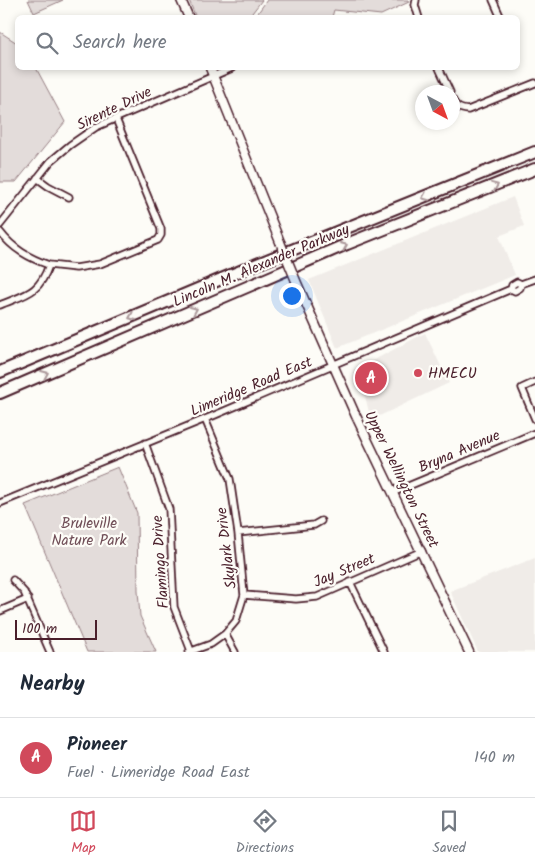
<!DOCTYPE html>
<html lang="en">
<head>
<meta charset="utf-8">
<style>
	body { margin:0; font-family:Kalam,sans-serif; background:#f2f2f3; color:#1f2937 }
	.compass { position:absolute; left:415px; top:85px; width:45px; height:45px; border-radius:50%; background:#fff; box-shadow:0 2px 8px #0003; rotate:139deg }
	.scale { position:absolute; left:15px; bottom:12px; width:82px; box-sizing:border-box; padding-left:5px; border:2px solid #4a1f2b; border-top:0; font-size:14px; line-height:18px; white-space:nowrap; color:#4a1f2b; -webkit-text-stroke:4px #fdfcf7; paint-order:stroke }
	.you { position:absolute; left:291px; top:295px; width:18px; height:18px; margin:-12px; border:4px solid #fff; border-radius:50%; background:#1a73e8; box-shadow:0 0 0 8px #1a73e833 }
	.badge { display:grid; place-items:center; width:32px; height:32px; border-radius:50%; background:#d1495b; color:#fff; font-size:16px; font-weight:700 }
	.pin { position:absolute; translate:-50% -50%; border:2px solid #fff; box-shadow:0 1px 5px #0006 }
	.list { margin:0; padding:0; list-style:none }
	h2 { display:flex; justify-content:space-between; align-items:center; height:65px; margin:0; padding:0 20px; font-size:21px }
	h2 small { font-size:16px; font-weight:400; color:#747a83 }
	.list li { display:grid; grid-template-columns:32px 1fr auto; gap:15px; align-items:center; box-sizing:border-box; height:80px; padding:0 20px; border-top:1px solid #e0e1e3 }
	.list b { display:block; font-size:19px; white-space:nowrap }
	.list p { margin:0; font-size:16px; white-space:nowrap; color:#747a83 }
	.list em { font-size:16px; font-style:normal; color:#747a83 }
	.icon { flex:none; width:28px; height:28px; fill:none; stroke:currentColor; stroke-width:2; stroke-linecap:round; stroke-linejoin:round }
	.map { position:relative; flex:none; width:535px; height:652px; overflow:hidden }
	.search { position:absolute; background:#fff; box-shadow:0 2px 8px #0003; left:15px; right:15px; top:15px; height:55px; display:flex; align-items:center; gap:12px; box-sizing:border-box; padding:0 18px; border-radius:8px; color:#747a83; font-size:19px }
	.sheet { height:145px; background:#fff }
	nav { display:flex; justify-content:space-around; align-items:center; box-sizing:border-box; height:70px; border-top:1px solid #e0e1e3; background:#fff; font-size:14px; color:#747a83 }
	nav a { display:grid; justify-items:center; gap:2px }
	nav .on { color:#d1495b }
	.map>svg:first-child { display:block }
	.built { fill:#f0ece8 }
	.green { fill:#e3dcda; stroke:#967e82 }
	.lines { fill:none; stroke-linecap:round; stroke-linejoin:round }
	.street-casing { stroke:#4a1f2b; stroke-width:9 }
	.secondary-casing { stroke:#4a1f2b; stroke-width:11 }
	.highway-casing { stroke:#4a1f2b; stroke-width:14 }
	.street { stroke:#fdfcf7; stroke-width:5.5 }
	.secondary { stroke:#fdfcf7; stroke-width:8 }
	.highway { stroke:#fdfcf7; stroke-width:10 }
	.secondary-bridge-casing { stroke:#4a1f2b; stroke-width:11; stroke-linecap:butt }
	.secondary-bridge { stroke:#fdfcf7; stroke-width:8 }
	.oneway { stroke:#ac999b }
	.poi-dot { fill:#d1495b; stroke:#fdfcf7; stroke-width:2 }
	.labels { text-anchor:middle; stroke-width:4.5; stroke-linejoin:round; paint-order:stroke }
	.street-label { font-size:15px; fill:#4a1f2b; stroke:#fdfcf7 }
	.poi-label { font-size:15px; fill:#4a1f2b; stroke:#fdfcf7; text-anchor:start }
	.park-label { font-size:15px; fill:#704e57; stroke:#fdfcf7 }
</style>
</head>
<body>
<div class="map">
<svg width="535" height="652" viewBox="0 0 535 652">
	<rect width="100%" height="100%" fill="#fdfcf7"/>
	<filter id="ink" filterUnits="userSpaceOnUse"><feTurbulence type="fractalNoise" baseFrequency=".02" numOctaves="2"/><feDisplacementMap in="SourceGraphic" scale="10" xChannelSelector="R" yChannelSelector="G"/><feConvolveMatrix kernelMatrix="1 2 1 2 8 2 1 2 1" color-interpolation-filters="sRGB"/></filter>
	<g filter="url(#ink)">
		<!-- built -->
		<path class="built" d="M513,197L524,226L499,236L515,275L337,348L309,280Z
			M425,333L449,383L371,420L365,396L353,371Z
			M535,558V652H478L450,591Z"/>
		<!-- green -->
		<path class="green" d="M28,0H63L34,13Z
			M189,0H262L249,17L196,18Z
			M267,0H408L409,2L381,15L334,10L332,17H255Z
			M0,32L17,43L18,68H36L65,122L16,182H0Z
			M118,467L137,513L138,591L140,616L156,652H87L25,505Z"/>
		<g class="lines">
			<defs>
				<path id="street" d="M416,0L415,5L419,18
					M493,0L501,18
					M439,68L450,92
					M452,99C456,107 459,109 468,110L535,83
					M37,178L48,186L69,197
					M0,225L51,161L70,145L96,127L232,68
					M0,232C13,249 29,258 49,265
					M511,289L515,291L520,288L521,284
					M0,305C26,294 39,294 49,265L76,268L100,264L158,240L161,235V229L116,119
					M535,382L522,388L535,419
					M145,443L169,509L174,607L191,651
					M394,492L535,433
					M0,503L215,415L511,289L512,285L517,282L521,284L535,279
					M238,533L314,525L321,521
					M13,580L24,592L50,652
					M350,582L384,652
					M244,595L296,599L317,597L422,551
					M0,611L28,599
					M225,634L235,652
					M189,652L211,644L225,634L236,621L244,595L238,533L230,479L205,419"/>
				<path id="secondary" d="M181,0L189,18
					M210,68L280,242
					M296,281L355,414L469,652"/>
				<path id="highway" d="M0,372L257,264L535,152
					M0,393L347,244L535,169"/>
			</defs>
			<!-- street casing -->
			<use href="#street" class="street-casing"/>
			<!-- secondary casing -->
			<use href="#secondary" class="secondary-casing"/>
			<!-- highway casing -->
			<use href="#highway" class="highway-casing"/>
			<!-- street -->
			<use href="#street" class="street"/>
			<!-- secondary -->
			<use href="#secondary" class="secondary"/>
			<!-- highway -->
			<use href="#highway" class="highway"/>
			<defs>
				<path id="secondary-bridge" d="M280,242L296,281"/>
			</defs>
			<!-- secondary-bridge casing -->
			<use href="#secondary-bridge" class="secondary-bridge-casing"/>
			<!-- secondary-bridge -->
			<use href="#secondary-bridge" class="secondary-bridge"/>
		</g>
		<!-- one-way arrows -->
		<defs><path id="oneway-chevron" d="M-2-3.5L2.5 0L-2 3.5" fill="none" stroke-width="1.6" stroke-linecap="round" stroke-linejoin="round" transform="scale(1.25)"/></defs>
		<g class="oneway">
			<use href="#oneway-chevron" transform="translate(495 186) rotate(-22)"/>
			<use href="#oneway-chevron" transform="translate(425 197) rotate(158)"/>
			<use href="#oneway-chevron" transform="translate(344 246) rotate(-23)"/>
			<use href="#oneway-chevron" transform="translate(194 310) rotate(-23)"/>
			<use href="#oneway-chevron" transform="translate(132 317) rotate(157)"/>
			<use href="#oneway-chevron" transform="translate(45 374) rotate(-23)"/>
		</g>
	</g>
	<!-- markers -->
	<circle class="poi-dot" cx="418" cy="373" r="5"/>
	<g class="labels">
		<!-- street labels -->
		<g class="street-label">
			<text transform="translate(114 108) rotate(-26)" y="5">Sirente Drive</text>
			<text transform="translate(261 265) rotate(-23)" y="5">Lincoln M. Alexander Parkway</text>
			<text transform="translate(251 386) rotate(-23)" y="5">Limeridge Road East</text>
			<text transform="translate(459 451) rotate(-23)" y="5">Bryna Avenue</text>
			<text transform="translate(402 479) rotate(64)" y="5">Upper Wellington Street</text>
			<text transform="translate(226 548) rotate(-97)" y="5">Skylark Drive</text>
			<text transform="translate(160 562) rotate(-94)" y="5">Flamingo Drive</text>
			<text transform="translate(344 570) rotate(-23)" y="5">Jay Street</text>
		</g>
		<!-- poi labels -->
		<g class="poi-label">
			<text x="428" y="378">HMECU</text>
		</g>
		<!-- park labels -->
		<g class="park-label">
			<text x="89" y="528">Bruleville<tspan x="89" dy="17">Nature Park</tspan></text>
		</g>
	</g>
</svg>
<svg class="compass" viewBox="-18 -18 36 36"><path d="M0-13l5 13h-10z" fill="#e53935"/><path d="M0 13l5-13h-10z" fill="#747a83"/></svg>
<div class="scale">100 m</div>
<div class="you"></div>
<div class="pin badge" style="left:371px;top:378px">A</div>
<div class="search"><svg class="icon" aria-label="search" viewBox="0 0 24 24"><circle cx="10" cy="10" r="6"/><path d="M15 15l6 6"/></svg>Search here</div>
</div>
<section class="sheet">
<h2>Nearby<small></small></h2>
<ul class="list">
<li><span class="badge">A</span><div><b>Pioneer</b><p>Fuel · Limeridge Road East</p></div><em>140 m</em></li>
</ul>
</section>
<nav>
<a class="on"><svg class="icon" aria-label="map" viewBox="0 0 24 24"><path d="M3 6l6-2 6 2 6-2v14l-6 2-6-2-6 2zM9 4v14M15 6v14"/></svg>Map</a>
<a><svg class="icon" aria-label="directions" viewBox="0 0 24 24"><path d="M12 3l9 9-9 9-9-9zM9 14v-3h6M13 9l2 2-2 2"/></svg>Directions</a>
<a><svg class="icon" aria-label="saved" viewBox="0 0 24 24"><path d="M7 4h10v16l-5-4-5 4z"/></svg>Saved</a>
</nav>
</body>
</html>
